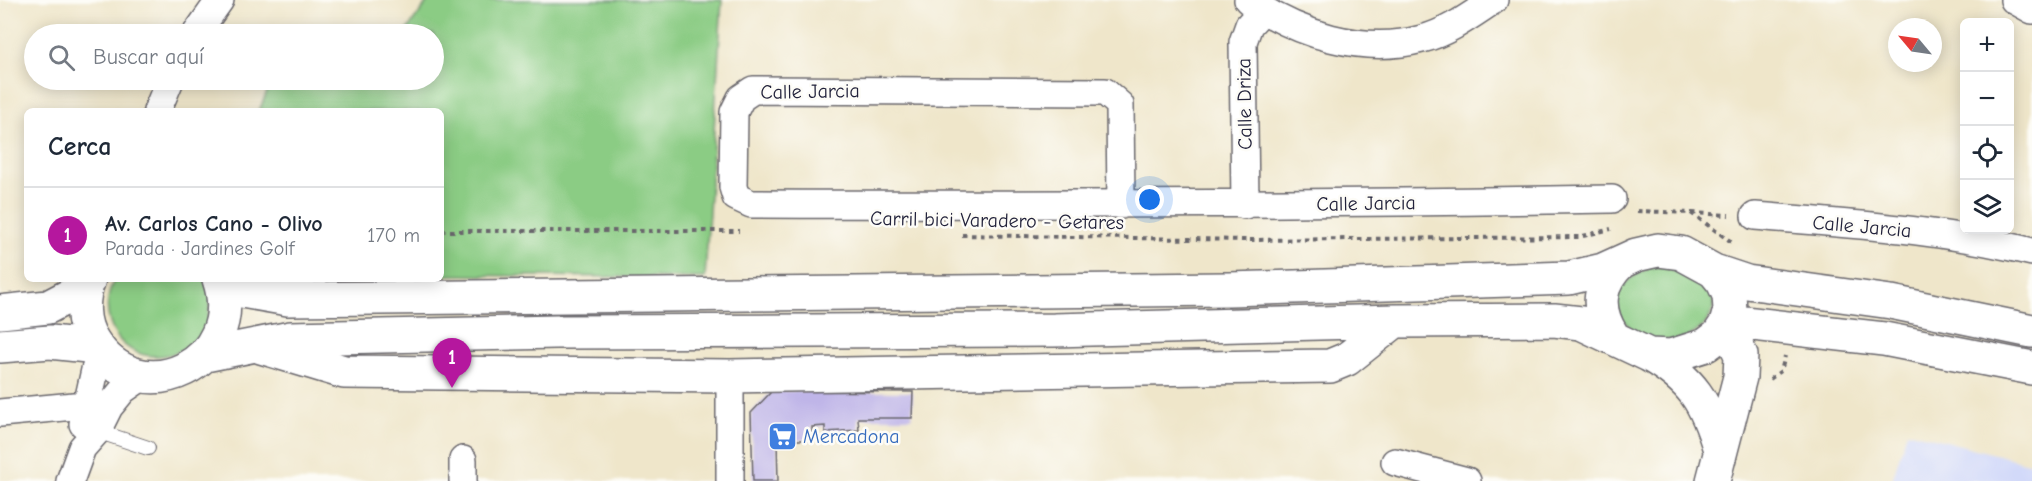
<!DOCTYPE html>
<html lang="es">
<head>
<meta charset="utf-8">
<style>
	body { margin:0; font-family:"Comic Neue",sans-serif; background:#f6f6f7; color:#1f2937 }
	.controls { position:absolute; right:18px; top:18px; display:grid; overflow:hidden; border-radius:9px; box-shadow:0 3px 15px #0003 }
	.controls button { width:54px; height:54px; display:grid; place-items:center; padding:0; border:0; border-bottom:2px solid #e0e1e3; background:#fff; color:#1f2937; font:30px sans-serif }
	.compass { position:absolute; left:1888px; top:18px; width:54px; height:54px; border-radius:50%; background:#fff; box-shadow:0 3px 15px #0003; rotate:299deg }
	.you { position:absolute; left:1150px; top:200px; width:21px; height:21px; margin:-15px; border:4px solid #fff; border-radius:50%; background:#1a73e8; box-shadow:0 0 0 9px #1a73e833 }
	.badge { display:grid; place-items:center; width:39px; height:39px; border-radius:50%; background:#b5179e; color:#fff; font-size:20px; font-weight:700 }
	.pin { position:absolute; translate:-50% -50px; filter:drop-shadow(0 2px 3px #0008) }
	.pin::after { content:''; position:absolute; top:32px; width:21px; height:18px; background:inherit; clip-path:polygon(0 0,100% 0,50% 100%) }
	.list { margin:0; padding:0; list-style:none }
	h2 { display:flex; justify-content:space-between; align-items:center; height:78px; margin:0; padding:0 24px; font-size:26px }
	h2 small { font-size:20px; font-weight:400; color:#747a83 }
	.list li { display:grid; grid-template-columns:39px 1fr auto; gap:18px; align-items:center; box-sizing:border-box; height:96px; padding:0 24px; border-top:2px solid #e0e1e3 }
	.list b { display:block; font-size:22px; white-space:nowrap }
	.list p { margin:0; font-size:20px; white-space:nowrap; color:#747a83 }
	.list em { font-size:20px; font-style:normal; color:#747a83 }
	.icon { flex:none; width:33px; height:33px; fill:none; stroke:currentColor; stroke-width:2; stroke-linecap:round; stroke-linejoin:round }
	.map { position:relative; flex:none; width:2032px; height:481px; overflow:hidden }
	.search { position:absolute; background:#fff; box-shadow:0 3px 15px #0003; left:24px; top:24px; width:420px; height:66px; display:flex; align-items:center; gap:15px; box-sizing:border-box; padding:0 21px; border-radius:33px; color:#747a83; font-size:22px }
	.panel { position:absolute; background:#fff; box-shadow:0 3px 15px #0003; left:24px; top:108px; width:420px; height:174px; border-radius:9px }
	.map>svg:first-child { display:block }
	.built { fill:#d2d9f9 }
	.green { fill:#8bcc84; stroke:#567760; stroke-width:1.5 }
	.building { fill:#bfb5e8 }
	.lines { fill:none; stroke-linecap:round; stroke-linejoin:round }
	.service-casing { stroke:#6a676d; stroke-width:16 }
	.minor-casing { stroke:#6a676d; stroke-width:30 }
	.tertiary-casing { stroke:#6a676d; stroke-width:36 }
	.path { stroke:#6a676d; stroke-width:4; stroke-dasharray:4.5 4.5; stroke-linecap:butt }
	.service { stroke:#fff; stroke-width:14 }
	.minor { stroke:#fff; stroke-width:27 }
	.tertiary { stroke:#fff; stroke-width:33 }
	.labels { text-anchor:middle; stroke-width:5; stroke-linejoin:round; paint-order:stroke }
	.street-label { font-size:20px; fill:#22223b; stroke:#fdfcf7 }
	.shop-label { font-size:20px; fill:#366cbe; stroke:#fdfcf7; text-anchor:start }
</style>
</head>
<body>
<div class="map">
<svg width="2032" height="481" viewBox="0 0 2032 481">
	<rect width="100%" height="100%" fill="#fdfcf7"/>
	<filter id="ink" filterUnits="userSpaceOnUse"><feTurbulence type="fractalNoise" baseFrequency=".0167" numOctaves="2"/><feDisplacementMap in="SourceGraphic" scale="12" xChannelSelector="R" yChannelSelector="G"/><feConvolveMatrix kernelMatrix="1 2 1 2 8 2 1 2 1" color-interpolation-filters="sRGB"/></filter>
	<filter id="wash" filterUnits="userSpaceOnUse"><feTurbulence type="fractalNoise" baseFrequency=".008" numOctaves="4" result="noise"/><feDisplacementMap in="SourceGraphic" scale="24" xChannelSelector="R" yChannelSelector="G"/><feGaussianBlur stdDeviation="1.35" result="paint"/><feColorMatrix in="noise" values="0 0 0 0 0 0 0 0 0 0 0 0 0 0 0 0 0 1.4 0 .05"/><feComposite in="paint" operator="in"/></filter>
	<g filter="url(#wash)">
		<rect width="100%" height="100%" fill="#efe6ca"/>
		<!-- built -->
		<path class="built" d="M1907,431L2032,464V481H1892Z"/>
		<!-- green -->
		<path class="green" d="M429,0H722L705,278L441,275V111H259L272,80H434V34H404Z
			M1654,266C1664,267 1677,266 1686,270C1707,281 1724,302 1705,324C1660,374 1564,300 1654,266Z
			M115,279H204C206,284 210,291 211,296C211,300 210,306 209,310C208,317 208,327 204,332C180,363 130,367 112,328C105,311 106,295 115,279Z"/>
		<g id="blocks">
			<!-- building -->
			<path class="building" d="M772,391L913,392L912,418H858L859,430L825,432V426L812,427V440H777L778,481H753L751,413Z"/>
		</g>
	</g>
	<g filter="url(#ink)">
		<use href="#blocks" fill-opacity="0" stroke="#6a676d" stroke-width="1.5"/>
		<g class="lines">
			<defs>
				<path id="service" d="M97,431L148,448"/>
				<path id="minor" d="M1248,0C1298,34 1362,55 1422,39C1449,32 1471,15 1494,0
					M2014,0L2032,10
					M196,34L220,0
					M157,111L170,80
					M1121,205L1120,105L1105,92L753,90L741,98L734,112L733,187L736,197L751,204C1038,205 1325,204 1612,199
					M1245,205L1243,42L1249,25L1263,10
					M1755,216C1848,224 1941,229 2032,252
					M730,376V481
					M0,413L74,406L109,407
					M83,424L99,352
					M1395,462L1467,481
					M70,481L82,448L97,431L109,407L123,390L143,376
					M463,481V460"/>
				<path id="tertiary" d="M89,279C81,299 81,323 93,341C140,416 247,362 219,279
					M222,279L242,291L288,299L1229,289L1569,278L1603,270L1636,255L1658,250L1681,253L1714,271L1747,282L1891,302L2032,331
					M0,312L48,307L86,287
					M1727,321L1884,339L2032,368
					M1612,335C1595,308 1598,284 1621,262
					M0,346L50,342L97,347
					M261,347L344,372L730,376L1330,366L1347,359L1395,321
					M205,355L291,338L556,332L1054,330L1395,321L1554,320L1581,323L1649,355L1671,356L1706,345L1718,336L1726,324L1730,310L1729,295L1723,282L1714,271
					M1649,355C1693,380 1706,402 1720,450
					M1713,481L1740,377L1741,355L1726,324"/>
			</defs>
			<!-- service casing -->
			<use href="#service" class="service-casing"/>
			<!-- minor casing -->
			<use href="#minor" class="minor-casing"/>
			<!-- tertiary casing -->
			<use href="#tertiary" class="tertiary-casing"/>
			<!-- path -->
			<path class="path" d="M1637,211L1691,213L1733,243
				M1692,213L1729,215
				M441,231H739
				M962,235L1247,240L1579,237L1611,229
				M1770,379L1781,371L1785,356"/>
			<!-- service -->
			<use href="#service" class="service"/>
			<!-- minor -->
			<use href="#minor" class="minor"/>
			<!-- tertiary -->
			<use href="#tertiary" class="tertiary"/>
		</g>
	</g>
	<!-- icons -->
	<defs>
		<symbol id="supermarket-square" viewBox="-11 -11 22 22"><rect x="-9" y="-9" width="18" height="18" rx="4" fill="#3f7fe0" stroke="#fdfcf7"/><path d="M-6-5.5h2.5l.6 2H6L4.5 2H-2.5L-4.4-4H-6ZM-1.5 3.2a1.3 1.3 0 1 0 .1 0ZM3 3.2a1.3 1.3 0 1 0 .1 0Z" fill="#fff"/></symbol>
	</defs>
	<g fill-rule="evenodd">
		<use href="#supermarket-square" x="766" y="420" width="33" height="33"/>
	</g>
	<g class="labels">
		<!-- street labels -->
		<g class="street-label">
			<text transform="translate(810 91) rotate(-1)" y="7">Calle Jarcia</text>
			<text transform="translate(1244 104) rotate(-91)" y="7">Calle Driza</text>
			<text transform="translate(1366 203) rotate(-1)" y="7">Calle Jarcia</text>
			<text transform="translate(997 220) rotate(1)" y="7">Carril bici Varadero - Getares</text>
			<text transform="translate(1862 226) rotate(5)" y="7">Calle Jarcia</text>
		</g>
		<!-- shop labels -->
		<g class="shop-label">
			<text x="803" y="443">Mercadona</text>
		</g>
	</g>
</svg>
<div class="controls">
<button>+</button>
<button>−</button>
<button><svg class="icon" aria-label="locate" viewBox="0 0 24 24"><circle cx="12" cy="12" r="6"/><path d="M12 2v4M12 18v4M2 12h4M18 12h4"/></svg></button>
<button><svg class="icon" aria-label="layers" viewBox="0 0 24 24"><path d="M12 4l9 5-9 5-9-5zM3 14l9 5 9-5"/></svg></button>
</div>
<svg class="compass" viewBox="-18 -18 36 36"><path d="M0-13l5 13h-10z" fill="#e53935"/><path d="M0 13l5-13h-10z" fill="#747a83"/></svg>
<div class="you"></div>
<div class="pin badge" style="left:452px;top:388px">1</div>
<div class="search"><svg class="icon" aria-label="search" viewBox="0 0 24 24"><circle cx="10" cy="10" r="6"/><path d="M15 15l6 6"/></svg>Buscar aquí</div>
<section class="panel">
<h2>Cerca<small></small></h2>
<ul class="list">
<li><span class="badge">1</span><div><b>Av. Carlos Cano - Olivo</b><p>Parada · Jardines Golf</p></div><em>170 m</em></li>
</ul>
</section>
</div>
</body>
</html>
